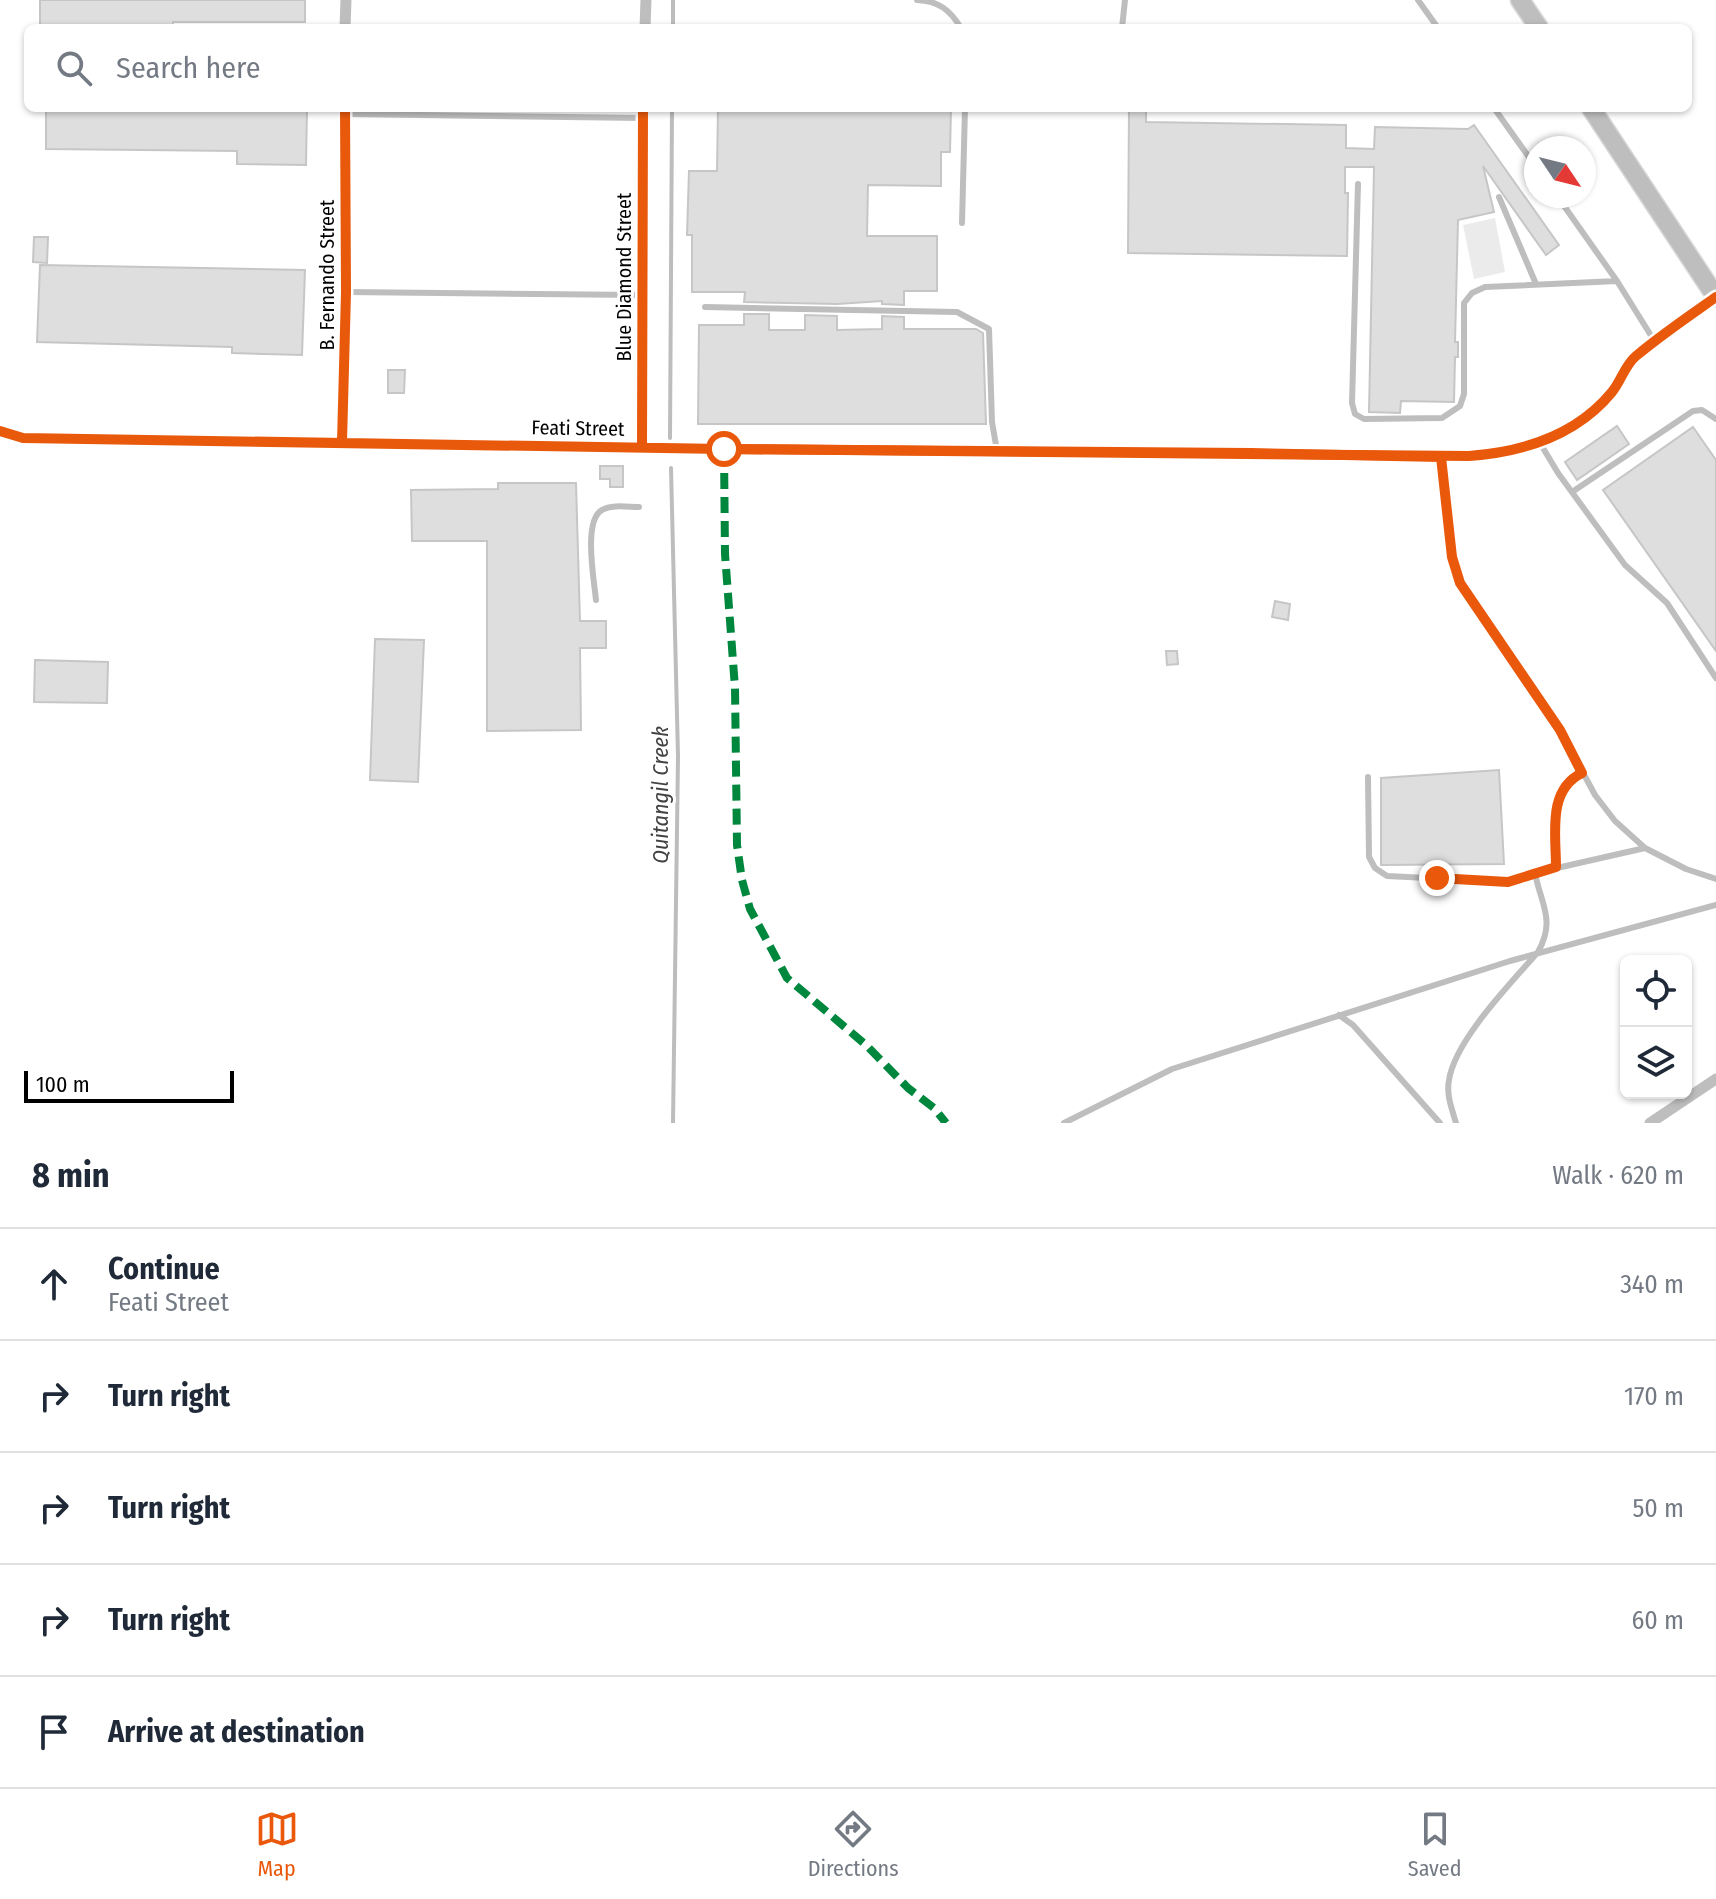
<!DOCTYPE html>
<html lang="en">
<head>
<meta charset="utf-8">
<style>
	body { margin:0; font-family:"Fira Sans Condensed",sans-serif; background:#f6f6f7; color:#1f2937 }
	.controls { position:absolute; right:24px; bottom:24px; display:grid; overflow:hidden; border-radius:12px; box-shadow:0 2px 6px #0004 }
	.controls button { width:72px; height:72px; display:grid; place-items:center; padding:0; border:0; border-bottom:2px solid #e0e1e3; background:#fff; color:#1f2937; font:40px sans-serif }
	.compass { position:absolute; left:1524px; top:136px; width:72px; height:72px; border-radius:50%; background:#fff; box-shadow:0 2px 6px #0004; rotate:125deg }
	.scale { position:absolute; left:24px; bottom:20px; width:210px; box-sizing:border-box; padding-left:8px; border:4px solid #000; border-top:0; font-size:22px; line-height:28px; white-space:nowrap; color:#000; -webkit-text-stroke:6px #fff; paint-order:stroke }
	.stop { position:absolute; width:24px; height:24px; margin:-18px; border:6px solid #ea580c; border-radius:50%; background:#fff }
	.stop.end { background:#ea580c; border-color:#fff; box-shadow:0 2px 8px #0008 }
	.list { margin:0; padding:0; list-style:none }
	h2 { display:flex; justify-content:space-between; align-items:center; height:104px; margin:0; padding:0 32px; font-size:34px }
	h2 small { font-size:26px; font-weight:400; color:#747a83 }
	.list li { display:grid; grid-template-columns:52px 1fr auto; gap:24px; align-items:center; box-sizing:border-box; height:112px; padding:0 32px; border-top:2px solid #e0e1e3 }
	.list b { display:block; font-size:30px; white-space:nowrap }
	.list p { margin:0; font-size:26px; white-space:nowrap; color:#747a83 }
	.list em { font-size:26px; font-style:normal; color:#747a83 }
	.icon { flex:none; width:44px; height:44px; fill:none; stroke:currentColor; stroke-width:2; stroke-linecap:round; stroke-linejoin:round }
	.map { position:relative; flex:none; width:1716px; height:1123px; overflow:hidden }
	.search { position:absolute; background:#fff; box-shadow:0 2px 6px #0004; left:24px; right:24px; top:24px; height:88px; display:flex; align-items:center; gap:20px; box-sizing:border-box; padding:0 28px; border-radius:12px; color:#747a83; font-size:30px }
	.sheet { height:664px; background:#fff }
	nav { display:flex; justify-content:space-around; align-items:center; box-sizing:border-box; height:112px; border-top:2px solid #e0e1e3; background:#fff; font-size:22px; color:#747a83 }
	nav a { display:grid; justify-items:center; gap:4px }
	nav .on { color:#ea580c }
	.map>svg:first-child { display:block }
	.green { fill:#ebebeb }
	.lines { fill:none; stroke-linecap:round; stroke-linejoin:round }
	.stream { stroke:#bdbdbd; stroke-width:4 }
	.building { fill:#dedede; stroke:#c6c6c6; stroke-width:2 }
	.primary-casing { stroke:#dbdbdb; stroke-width:21 }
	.service { stroke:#bebebe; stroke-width:6 }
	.minor { stroke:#bebebe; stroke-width:11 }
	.primary { stroke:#bebebe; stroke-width:18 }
	.quiet { stroke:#00873e; stroke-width:8; stroke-dasharray:16 8; stroke-linecap:butt }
	.cycleway-casing { stroke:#fff; stroke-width:15 }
	.cycleway { stroke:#e8590c; stroke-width:10 }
	.route { stroke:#ea580c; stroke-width:10 }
	.labels { text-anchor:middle; stroke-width:6; stroke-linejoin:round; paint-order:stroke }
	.street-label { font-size:20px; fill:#000; stroke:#fff }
	.water-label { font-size:22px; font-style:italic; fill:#424242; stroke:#fff }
</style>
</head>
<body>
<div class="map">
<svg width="1716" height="1123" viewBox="0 0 1716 1123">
	<rect width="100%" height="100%" fill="#fff"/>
	<!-- green -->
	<path class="green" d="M1495,218L1505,272L1474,279L1463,225Z"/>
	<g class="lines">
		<!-- stream -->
		<path class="stream" d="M673,28V0
			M670,438L672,108
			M671,468L678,756L673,1123"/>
	</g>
	<!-- building -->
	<path class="building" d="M40,0H305V22H173V28H40Z
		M46,108H307L306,165L237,164V151L46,149Z
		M718,108H951L950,152H941V186L868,185L867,236H937V291H904V305L882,304V301L837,304L744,302L745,292H692V235H687L689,171H717Z
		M1129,108H1146V122L1346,125V148L1374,149L1375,127L1468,129L1474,125L1559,245L1546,255L1483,166L1494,212L1458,220L1455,342H1458V357H1455L1454,402L1401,401L1400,413L1369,412L1374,167H1345V193H1348L1347,256L1128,253Z
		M34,237H48L47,263L33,262Z
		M40,265L305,270L302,355L232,353V347L37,342Z
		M744,314H769V330H805V315L837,316V330L882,329V316L904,317V329H976L983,333L986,424H698L699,325H744Z
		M388,370H405L404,393H388Z
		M1617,426L1629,444L1577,480L1565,462Z
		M1693,427L1716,460V651L1603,490Z
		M600,466H623V487H610V479H600Z
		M498,483H576L580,621H606V648H580L581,730L487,731V541H412L411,490L498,489Z
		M1275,601L1290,604L1288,620L1272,617Z
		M375,639L424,640L418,782L370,780Z
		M1166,651H1177L1178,664L1167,665Z
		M35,660L108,662L107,703L34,702Z
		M1499,770L1504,864L1381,865V778Z"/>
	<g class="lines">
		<defs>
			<path id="primary" d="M1520,0L1539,28
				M1591,108L1716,297"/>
		</defs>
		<!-- primary casing -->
		<use href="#primary" class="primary-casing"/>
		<!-- service -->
		<path class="service" d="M917,0C939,1 950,10 961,28
			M1418,0L1438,28
			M1122,28L1125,0
			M1494,108L1536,167
			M345,114L643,118
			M1358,184L1352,403L1355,414L1364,419L1442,418L1460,406L1464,394V303L1472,293L1485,287L1617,281
			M1557,196L1617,281L1655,342
			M1499,197L1536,284
			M962,223L965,108
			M346,292L642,295
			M705,307L957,312L989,329L992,422L997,451
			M1540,443L1558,473L1625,565L1667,603L1716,678
			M1441,457L1450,543L1460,583L1560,730L1595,795L1615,821L1645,848L1686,869L1716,879
			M1572,492L1693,411L1702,410L1716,419
			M596,600C594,580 583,520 602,510C612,504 628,507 639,507
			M1368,777L1369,857L1375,868L1387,876L1508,882L1535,873L1645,848
			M1556,867C1556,834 1547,791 1582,773
			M1339,1015L1353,1025L1440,1123
			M1064,1123L1172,1069L1510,961L1716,905
			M1456,1123C1452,1109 1446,1095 1449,1080C1455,1040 1511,983 1538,952C1556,920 1541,905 1535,873"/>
		<!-- minor -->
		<path class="minor" d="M345,28L346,0
			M645,28L646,0
			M0,431L23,438L724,449L1469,456C1523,452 1576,436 1612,392C1621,381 1625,365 1636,356C1661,335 1689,316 1716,297
			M342,442L346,292L345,108
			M642,447L643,108
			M1650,1123L1716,1079"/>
		<!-- primary -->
		<use href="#primary" class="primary"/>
		<!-- quiet -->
		<path class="quiet" d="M724,449L725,554L735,688L737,845L742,880L750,909L787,978L866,1045L908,1088L934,1108L946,1123"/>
		<defs>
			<path id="cycleway" d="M0,431L23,438L724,449L1469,456C1523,452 1576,436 1612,392C1621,381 1625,365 1636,356C1661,335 1689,316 1716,297
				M342,442L346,292L345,108
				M642,447L643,108"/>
		</defs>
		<!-- cycleway casing -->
		<use href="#cycleway" class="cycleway-casing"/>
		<!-- cycleway -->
		<use href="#cycleway" class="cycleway"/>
	</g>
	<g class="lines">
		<!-- route -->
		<path class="route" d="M724,449L1251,453L1441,457L1452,557L1460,583L1560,730L1582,773C1547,790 1556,834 1556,867L1508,882L1437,878"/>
	</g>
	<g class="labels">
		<!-- street labels -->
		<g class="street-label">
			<text transform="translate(327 275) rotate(-90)" y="7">B. Fernando Street</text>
			<text transform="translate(624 277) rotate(-90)" y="7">Blue Diamond Street</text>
			<text transform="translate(578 428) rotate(1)" y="7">Feati Street</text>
		</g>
		<!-- water labels -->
		<g class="water-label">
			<text transform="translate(660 795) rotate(-90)" y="8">Quitangil Creek</text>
		</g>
	</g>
</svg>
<div class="controls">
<button><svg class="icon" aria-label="locate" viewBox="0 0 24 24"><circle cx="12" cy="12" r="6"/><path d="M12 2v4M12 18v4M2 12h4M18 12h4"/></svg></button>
<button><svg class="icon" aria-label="layers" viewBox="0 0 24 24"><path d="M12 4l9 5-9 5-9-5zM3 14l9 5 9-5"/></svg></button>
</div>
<svg class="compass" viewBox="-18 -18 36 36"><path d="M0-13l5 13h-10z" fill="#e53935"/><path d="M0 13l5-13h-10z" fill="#747a83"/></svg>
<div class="scale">100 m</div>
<div class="stop" style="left:724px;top:449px"></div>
<div class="stop end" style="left:1437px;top:878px"></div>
<div class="search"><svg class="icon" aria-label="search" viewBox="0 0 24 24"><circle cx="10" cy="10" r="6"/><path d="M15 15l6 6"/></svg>Search here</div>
</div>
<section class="sheet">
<h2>8 min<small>Walk · 620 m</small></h2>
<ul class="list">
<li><svg class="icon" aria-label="ahead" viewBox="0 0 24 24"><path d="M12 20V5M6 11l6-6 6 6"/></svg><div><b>Continue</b><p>Feati Street</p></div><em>340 m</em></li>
<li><svg class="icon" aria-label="right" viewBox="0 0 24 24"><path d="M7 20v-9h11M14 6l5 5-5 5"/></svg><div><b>Turn right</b></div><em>170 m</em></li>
<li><svg class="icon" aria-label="right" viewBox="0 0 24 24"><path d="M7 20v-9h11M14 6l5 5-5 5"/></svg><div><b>Turn right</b></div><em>50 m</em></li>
<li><svg class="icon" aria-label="right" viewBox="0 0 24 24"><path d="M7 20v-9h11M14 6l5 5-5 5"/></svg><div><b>Turn right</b></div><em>60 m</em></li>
<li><svg class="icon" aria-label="arrive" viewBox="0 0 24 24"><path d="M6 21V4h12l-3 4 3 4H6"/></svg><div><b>Arrive at destination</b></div></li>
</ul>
</section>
<nav>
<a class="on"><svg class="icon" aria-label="map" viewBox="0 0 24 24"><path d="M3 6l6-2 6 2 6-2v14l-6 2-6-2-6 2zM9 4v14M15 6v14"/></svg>Map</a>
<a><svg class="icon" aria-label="directions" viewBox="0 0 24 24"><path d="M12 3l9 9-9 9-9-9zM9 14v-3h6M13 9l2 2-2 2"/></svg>Directions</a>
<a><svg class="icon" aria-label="saved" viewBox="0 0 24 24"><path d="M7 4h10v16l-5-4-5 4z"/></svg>Saved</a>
</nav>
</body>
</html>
